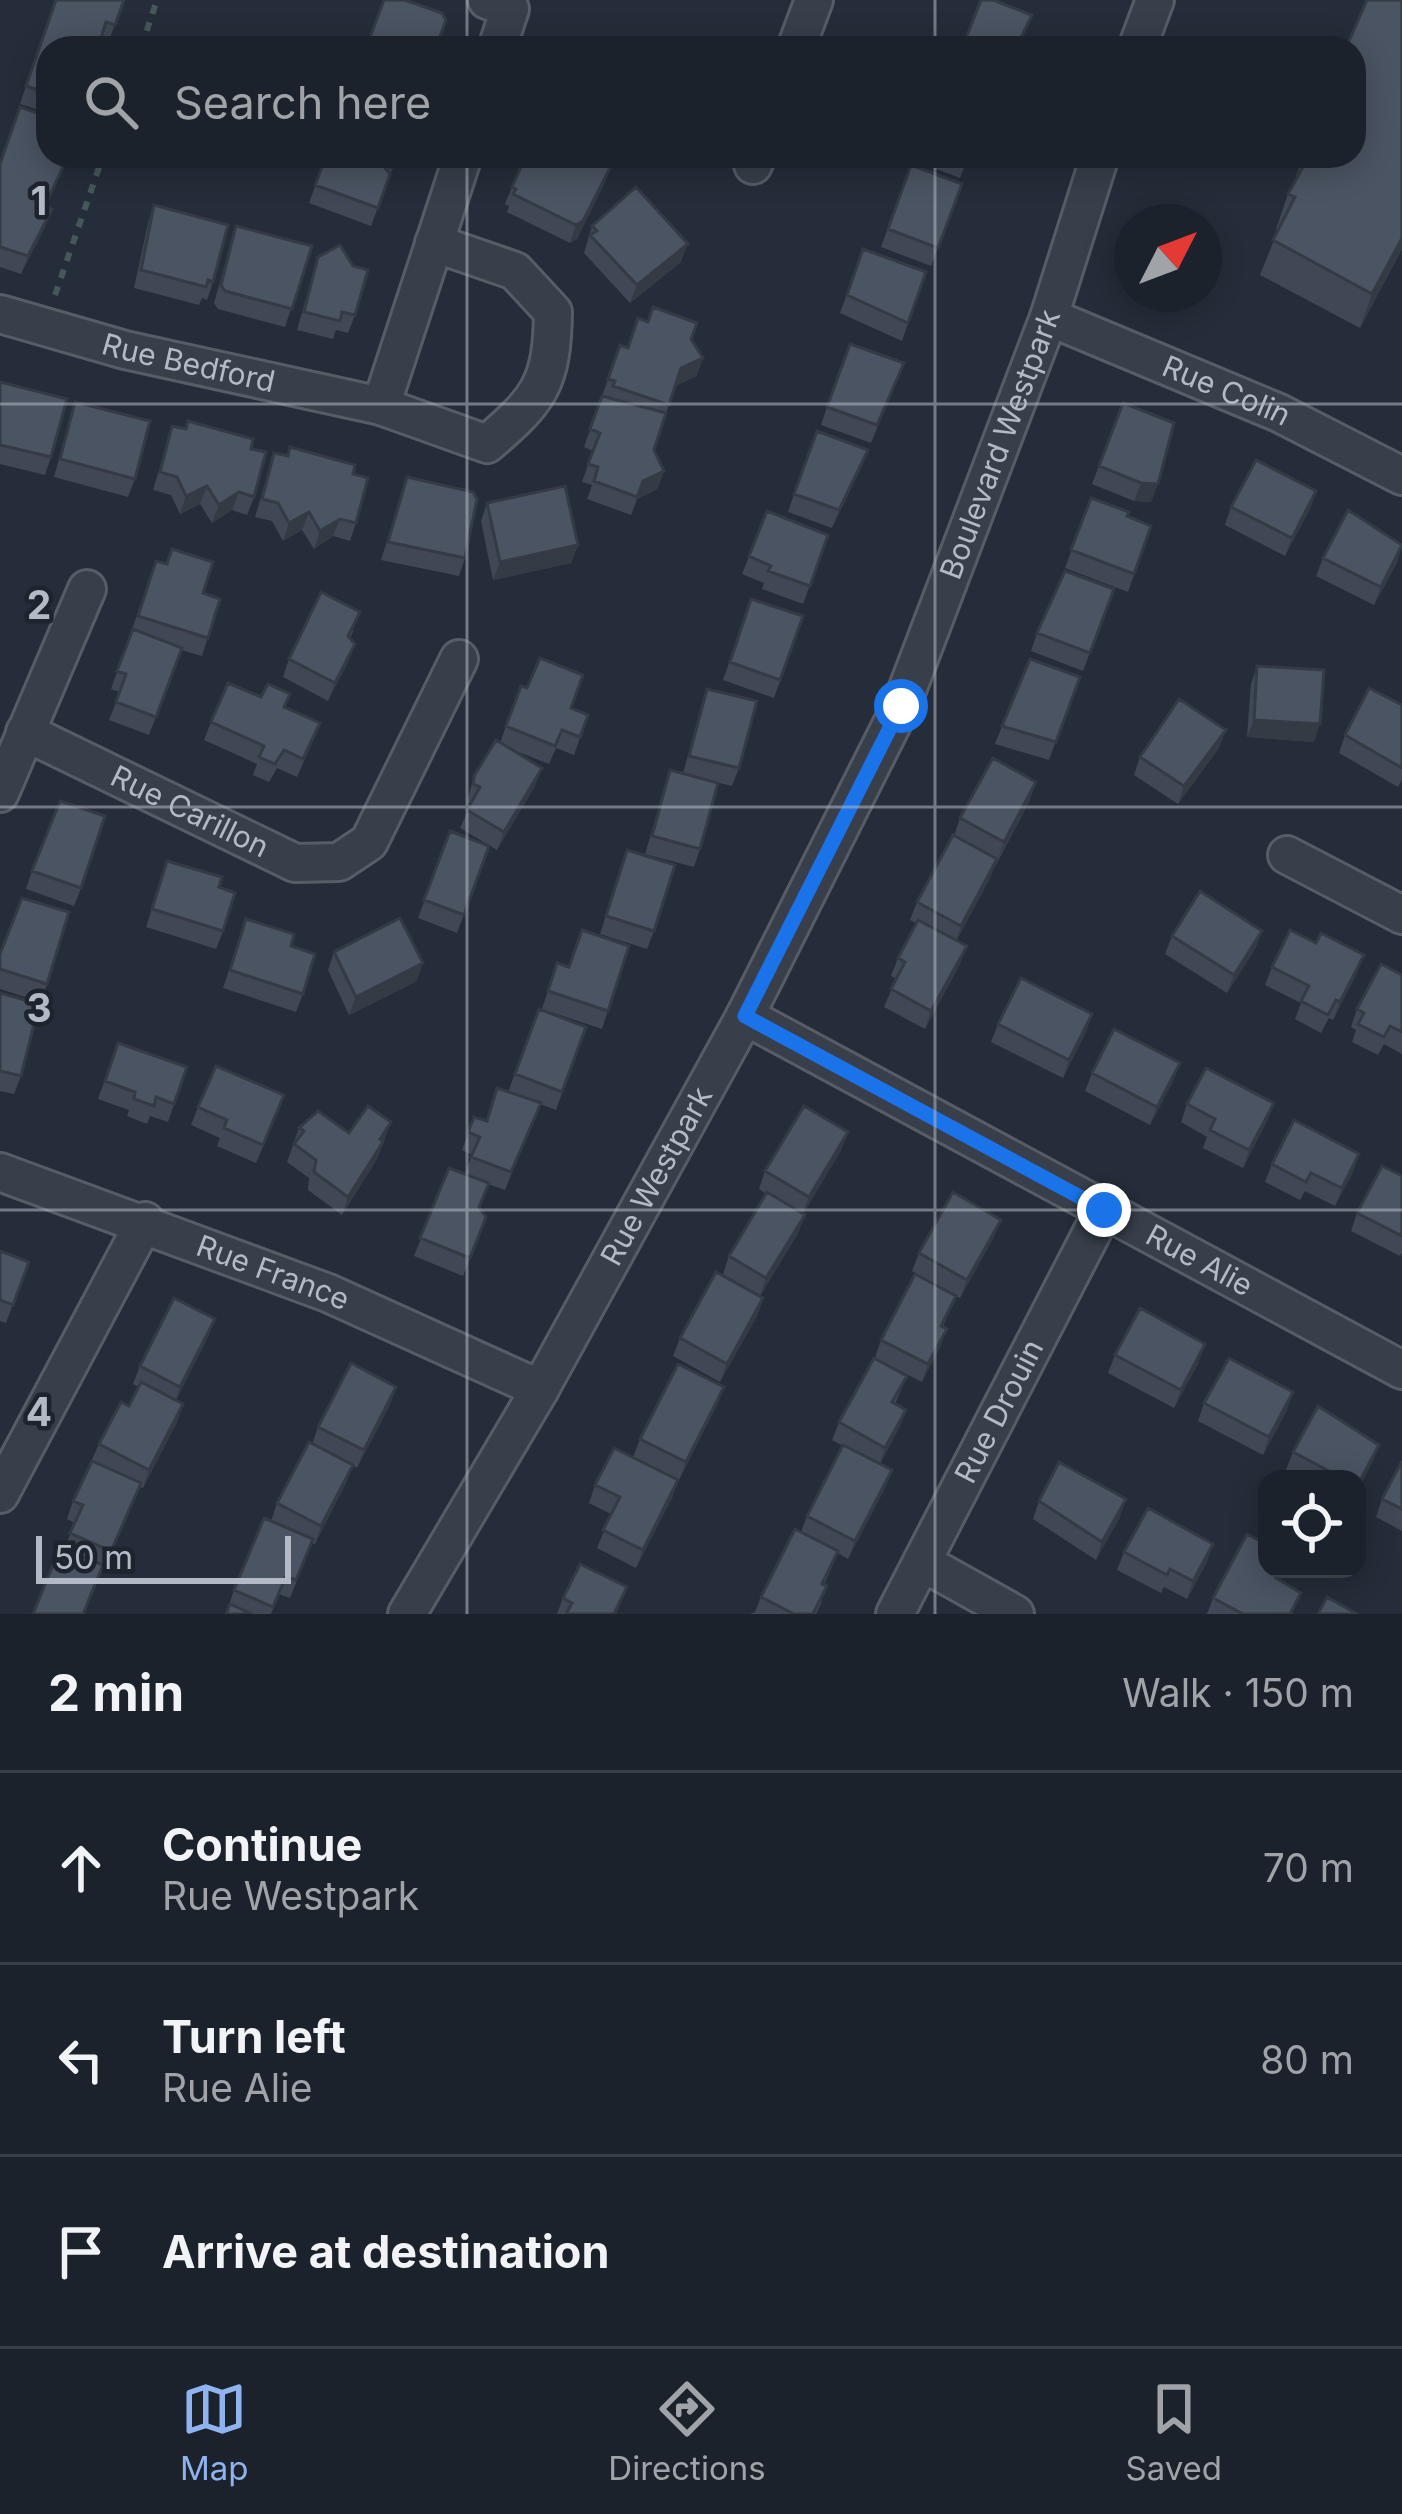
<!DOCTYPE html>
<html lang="en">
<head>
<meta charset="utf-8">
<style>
	body { margin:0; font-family:Inter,sans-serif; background:#242a33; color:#f1f3f6 }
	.controls { position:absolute; right:36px; bottom:36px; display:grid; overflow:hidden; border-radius:24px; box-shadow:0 6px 30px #0003 }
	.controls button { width:108px; height:108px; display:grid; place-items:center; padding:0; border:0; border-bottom:3px solid #393f47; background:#1b222b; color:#f1f3f6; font:60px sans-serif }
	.compass { position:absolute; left:1114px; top:204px; width:108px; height:108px; border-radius:50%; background:#1b222b; box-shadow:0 6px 30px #0003; rotate:48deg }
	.scale { position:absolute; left:36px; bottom:30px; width:255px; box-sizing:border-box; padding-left:12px; border:6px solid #b3bac5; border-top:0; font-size:33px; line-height:42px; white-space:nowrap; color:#b3bac5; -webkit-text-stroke:9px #1d242e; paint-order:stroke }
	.stop { position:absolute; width:36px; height:36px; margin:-27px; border:9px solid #1a73e8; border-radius:50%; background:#fff }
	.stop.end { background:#1a73e8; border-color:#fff; box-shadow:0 3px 12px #0008 }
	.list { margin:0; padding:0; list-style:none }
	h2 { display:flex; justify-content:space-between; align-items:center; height:156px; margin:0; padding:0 48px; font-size:51px }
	h2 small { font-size:39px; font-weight:400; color:#a0a4a9 }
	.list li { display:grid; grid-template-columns:78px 1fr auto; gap:36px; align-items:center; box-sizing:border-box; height:192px; padding:0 48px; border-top:3px solid #393f47 }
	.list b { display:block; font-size:45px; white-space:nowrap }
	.list p { margin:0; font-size:39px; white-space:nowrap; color:#a0a4a9 }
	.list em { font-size:39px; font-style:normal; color:#a0a4a9 }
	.icon { flex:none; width:66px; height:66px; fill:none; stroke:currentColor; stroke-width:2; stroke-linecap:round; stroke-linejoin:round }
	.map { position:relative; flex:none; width:1402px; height:1614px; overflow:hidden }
	.search { position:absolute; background:#1b222b; box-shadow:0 6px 30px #0003; left:36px; right:36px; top:36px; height:132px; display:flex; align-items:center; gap:30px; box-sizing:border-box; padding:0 42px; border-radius:36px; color:#a0a4a9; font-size:45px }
	.sheet { height:732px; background:#1b222b }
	nav { display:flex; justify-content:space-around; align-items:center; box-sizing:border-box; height:168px; border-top:3px solid #393f47; background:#1b222b; font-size:33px; color:#a0a4a9 }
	nav a { display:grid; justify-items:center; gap:6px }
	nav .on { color:#8eb3ef }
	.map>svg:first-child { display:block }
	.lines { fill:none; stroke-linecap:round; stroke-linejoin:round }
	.minor-casing { stroke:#565d67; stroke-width:42 }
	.path { stroke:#465759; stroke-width:6; stroke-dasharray:9 9; stroke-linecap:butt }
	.minor { stroke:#383f4a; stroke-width:36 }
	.wall { fill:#404855 }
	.shaded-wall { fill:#343b45 }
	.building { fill:#4b5463; stroke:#343b45; stroke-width:3 }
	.route { stroke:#1a73e8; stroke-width:15 }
	.grid { fill:none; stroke:#b3bac5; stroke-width:3; stroke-opacity:0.55 }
	.labels { text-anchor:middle; stroke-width:9; stroke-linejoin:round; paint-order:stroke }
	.street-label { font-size:30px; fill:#b3bac5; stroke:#1d242e }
	.grid-label { font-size:39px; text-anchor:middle; font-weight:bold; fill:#b3bac5; stroke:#1d242e; stroke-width:9; stroke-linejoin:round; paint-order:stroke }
</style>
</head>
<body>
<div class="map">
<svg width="1402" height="1614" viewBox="0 0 1402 1614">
	<rect width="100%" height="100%" fill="#242d39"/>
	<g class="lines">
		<defs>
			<g id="minor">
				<path d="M487,0L510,9L497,48"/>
				<path d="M796,48L814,0"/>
				<path d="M1137,48L1155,0"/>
				<path d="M753,165L757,156"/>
				<path id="s1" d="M0,314L125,350L381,406L463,156"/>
				<path id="s2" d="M1049,317L1279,413L1402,476"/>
				<path d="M381,406L487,444C540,399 552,383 553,312L515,271L434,243"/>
				<path id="s3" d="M25,732L295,863L339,862L369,842L459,659"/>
				<path d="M0,793L87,589"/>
				<path d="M1287,855L1402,915"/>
				<path id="s4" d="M745,1016L1402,1370"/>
				<path id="s5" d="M0,1172L328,1293L540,1389"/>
				<path d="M0,1494L145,1221"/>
				<path d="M922,1562L1015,1614"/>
				<path id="s6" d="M407,1614L540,1389L745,1016L901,706L1049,317L1100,156"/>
				<path id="s7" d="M895,1614L1104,1209"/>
			</g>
		</defs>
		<!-- minor casing -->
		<use href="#minor" class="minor-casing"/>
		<!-- path -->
		<path class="path" d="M141,48L157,0
			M55,295L103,156"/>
		<!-- minor -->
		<use href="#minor" class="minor"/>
	</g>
	<!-- wall -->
	<path class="wall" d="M55,0H124L108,43L100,40L48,48V113L20,104Z
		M326,156H397L371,226L309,203Z
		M917,156H969L960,178L915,161Z
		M1303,156H1354L1402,249L1360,328L1260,275L1278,230L1276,229L1288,194L1298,177L1296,176Z
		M0,163L46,207L45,227L21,274L0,267Z
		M911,165L962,184L931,266L881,247Z
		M603,186L577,239L570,243L507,212L509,206L505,204L512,187Z
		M154,205L213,282L207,300L202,298L199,305L134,288L148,223Z
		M236,226L312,246L285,327L218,309L214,303Z
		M592,226L681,262L630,303L584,253Z
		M863,249L926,272L902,341L840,313Z
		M318,257L355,315L348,333L336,330L333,339L297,330Z
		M691,339L697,376L675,386L654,450L664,471L657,489L637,499L631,515L587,499L592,485L582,482L593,451L584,447L620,345L628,348Z
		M904,363L871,443L821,425L827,407Z
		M0,382L51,457L45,475L0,464Z
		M75,402L135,479L128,497L54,477Z
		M1123,403L1151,502L1134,501L1092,484Z
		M172,426L251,449L254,497L247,515L232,510L212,523L200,504L180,514L171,495L153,490Z
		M868,450L861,468L832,528L788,512L794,494Z
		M274,453L353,474L356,523L350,541L333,536L314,549L302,530L283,541L272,521L255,517Z
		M407,477L465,558L459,576L381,560Z
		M1316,491L1310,509L1285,556L1225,525L1231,507Z
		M1091,498L1151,526L1128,592L1065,568Z
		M487,503L578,545L571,563L493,580L481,521Z
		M767,511L828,535L803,604L762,589L764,583L742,574Z
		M1323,558L1397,563L1374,605L1316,576Z
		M156,561L203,593L220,599L202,656L181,650L149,735L109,720L120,692L111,689Z
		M1114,589L1083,671L1031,651L1037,633Z
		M751,599L803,616L774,698L723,680Z
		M354,630L350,638L348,662L328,701L283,677L289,659Z
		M1257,666L1314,742L1247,737L1251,684Z
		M1080,677L1049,760L995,744L1002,726Z
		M707,689L739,768L732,786L711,781L700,849L694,867L645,854L670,770L683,773Z
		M1402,705V779L1398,787L1339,753L1345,735Z
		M285,707L313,741L297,777L277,768L269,782L253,775L257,764L204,740L211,722Z
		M571,708L588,715L574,755L556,748L549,764L511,749L535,786L497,850L460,828L471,804L467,802L474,776L500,743L506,726Z
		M1219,748L1178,804L1134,775L1140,757Z
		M1030,800L956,941L960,964L925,1029L884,1007L896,979L891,976L898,958L916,923L910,920L917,902L954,836L960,818Z
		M450,831L489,846L457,933L418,918Z
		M627,850L654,931L647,949L600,934Z
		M167,861L219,887L223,931L216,949L146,927Z
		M32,871L81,888L74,906L26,889Z
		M246,919L291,946L303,994L296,1012L223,988Z
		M1262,931L1255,949L1227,993L1165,954L1172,936Z
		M629,946L602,1029L542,1009L557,963L569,967Z
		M334,952L417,981L349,1015L328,970Z
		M0,954L47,984L41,1002L0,989Z
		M1272,967L1357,973L1333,1020L1329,1018L1321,1033L1295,1019L1301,1003L1265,985Z
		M1402,975V1054L1384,1044L1378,1055L1352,1042L1356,1030L1351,1027L1357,1009Z
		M0,993L21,1076L14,1094L0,1091Z
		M539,1009L586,1027L556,1110L540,1104L505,1190L488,1184L480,1208L486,1217L463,1276L414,1256L449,1168L465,1174L472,1155L462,1150L474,1117L486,1121L508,1092Z
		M1092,1014L1086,1032L1063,1078L991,1042L998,1024Z
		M118,1043L187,1067L168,1122L150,1116L147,1124L127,1116L129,1110L98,1099Z
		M1180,1063L1173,1081L1150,1125L1085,1091L1092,1073Z
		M1274,1103L1267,1121L1243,1168L1203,1148L1207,1137L1181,1122L1187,1104Z
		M198,1107L277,1113L256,1163L217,1146L220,1138L191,1125Z
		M391,1122L377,1159L342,1215L308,1190L309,1178L287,1162L299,1128L349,1133Z
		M848,1132L841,1150L803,1214L805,1215L798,1233L760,1296L763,1298L757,1316L720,1382L673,1356L680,1338L757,1294L723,1274L729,1256L766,1194L759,1189L765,1171Z
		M1272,1164L1353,1172L1335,1206L1305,1191L1300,1200L1265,1182Z
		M1402,1176V1253L1400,1256L1351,1231L1357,1213Z
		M994,1237L960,1298L956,1296L943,1327L940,1347L922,1382L875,1358L881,1340L952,1294L912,1271L919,1253Z
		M0,1251L29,1262L6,1323L0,1321Z
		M215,1319L208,1337L176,1400L183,1404L177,1422L143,1488L140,1487L104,1569L64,1549L75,1523L67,1519L73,1501L99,1444L129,1406L139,1387L133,1384L140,1366Z
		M1115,1355L1199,1362L1174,1408L1108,1373Z
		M907,1376L895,1404L906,1410L899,1428L880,1464L892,1470L885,1488L848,1559L838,1553L824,1585L821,1604L816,1614H750L755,1612L761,1597L801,1532L807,1516L843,1446L832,1440L839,1422Z
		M724,1387L717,1405L679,1480L633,1457L640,1439Z
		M1204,1403L1287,1410L1263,1455L1198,1421Z
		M390,1405L357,1468L353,1465L346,1483L315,1544L312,1543L290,1598L279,1594L271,1614H226L234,1590L271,1521L277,1503L312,1444L318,1427Z
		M1379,1445L1372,1463L1357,1479H1304L1286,1470L1293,1452Z
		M1402,1461V1531L1376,1517L1382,1499Z
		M678,1480L672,1498L636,1568L597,1548L611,1514L589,1503L595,1485Z
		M1039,1501L1120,1517L1096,1560L1033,1519Z
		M1124,1552L1207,1562L1187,1599L1164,1587L1161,1593L1117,1570Z
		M1267,1569H1283L1278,1580L1293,1614H1207L1213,1598Z
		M627,1587L616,1614H557L563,1598Z"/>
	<!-- shaded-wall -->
	<path class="shaded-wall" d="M610,168L603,186L577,239L570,243L576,225Z
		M52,209L45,227L21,274L28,256Z
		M1402,238V249L1360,328L1372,294Z
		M688,244L681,262L630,303L637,285Z
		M703,358L697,376L675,386L681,368Z
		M868,450L861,468L832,528L839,510Z
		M664,471L657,489L637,499L643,481Z
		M1141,483L1158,484L1151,502L1134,501Z
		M207,486L200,504L180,514L186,496Z
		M1316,491L1310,509L1285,556L1292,538Z
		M239,492L232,510L212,523L219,505Z
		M309,512L302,530L283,541L289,523Z
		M340,519L333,536L314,549L320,531Z
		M578,545L571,563L493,580L500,562Z
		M1402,547L1397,563L1374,605L1381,587Z
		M355,644L348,662L328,701L335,683Z
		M1254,720L1320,724L1314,742L1247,737Z
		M1226,730L1219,748L1178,804L1184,786Z
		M542,768L535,786L497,850L504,832Z
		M1036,782L1030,800L997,860L1004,842Z
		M997,859L991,877L955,944L961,926Z
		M1262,931L1255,949L1227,993L1234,975Z
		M967,946L960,964L925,1029L931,1011Z
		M1364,955L1357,973L1333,1020L1340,1002Z
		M423,963L417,981L349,1015L356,997Z
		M1092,1014L1086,1032L1063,1078L1069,1060Z
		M1180,1063L1173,1081L1150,1125L1157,1107Z
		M1274,1103L1267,1121L1243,1168L1249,1150Z
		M391,1122L377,1159L342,1215L348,1197L380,1139Z
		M848,1132L841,1150L802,1215L809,1197Z
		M1359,1154L1353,1172L1335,1206L1342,1188Z
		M805,1215L798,1233L760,1296L766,1278Z
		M1001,1220L994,1237L960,1298L967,1280Z
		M763,1298L757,1316L720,1382L727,1364Z
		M215,1319L208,1337L174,1405L180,1387Z
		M947,1329L940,1347L922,1382L928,1364Z
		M1205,1344L1199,1362L1174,1408L1181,1390Z
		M396,1387L390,1405L357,1468L364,1450Z
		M724,1387L717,1405L679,1480L686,1462Z
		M1293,1392L1287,1410L1263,1455L1269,1437Z
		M183,1404L177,1422L143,1488L149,1470Z
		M906,1410L899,1428L879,1466L885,1448Z
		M1379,1445L1372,1463L1357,1492V1486Z
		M353,1465L346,1483L315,1544L321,1526Z
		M892,1470L885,1488L848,1559L855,1541Z
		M678,1480L672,1498L636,1568L643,1550Z
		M1126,1499L1120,1517L1096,1560L1102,1542Z
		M1213,1544L1207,1562L1187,1599L1193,1581Z"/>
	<!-- building -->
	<path class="building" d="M56,0H124L115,25L106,22L98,48H48V93L26,86Z
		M384,0H405L442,13L446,20L436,48H366Z
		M981,0H993L1032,15L1016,48H962Z
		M1367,0H1402V238L1372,294L1273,240L1295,197L1288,194L1309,156H1354V48H1346Z
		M20,107L48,117V156H68L45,206L52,209L28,256L0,247V164Z
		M326,156H397L392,168H385L390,174L378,208L315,185Z
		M526,156H586L610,168L583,221L576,225L513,194L516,189L512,187Z
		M911,165L962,184L938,248L888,229Z
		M636,187L688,244L637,285L590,235L597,231L592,226Z
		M154,205L228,225L213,282L208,280L206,287L141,270Z
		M236,226L312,246L292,309L225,291L221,285Z
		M340,245L353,266L368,270L355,315L342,312L340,321L304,312L318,257Z
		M863,249L926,272L908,323L847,295Z
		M653,307L697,323L691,339L703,358L681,368L669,405L613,386L615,381L608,379L620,345L628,348L638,318L648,322Z
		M850,344L904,363L877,425L827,407Z
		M0,382L67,399L51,457L0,445Z
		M602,396L666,413L654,450L664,471L643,481L637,497L594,481L598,467L588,464L600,433L590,429Z
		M75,402L150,421L135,479L60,459Z
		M1123,403L1174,423L1158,484L1141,483L1099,466Z
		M188,421L253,439L251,449L266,452L254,497L239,492L219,505L207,486L186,496L177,477L160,472L172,426L186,429Z
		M817,431L868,450L839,510L794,494Z
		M290,447L355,465L353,474L368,478L356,523L340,519L320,531L309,512L289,523L278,503L262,499L274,453L288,456Z
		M1256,460L1316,491L1292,538L1231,507Z
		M407,477L473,492L477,499L465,558L388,542Z
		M565,486L578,545L500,562L487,503Z
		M1091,498L1129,512L1127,516L1151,526L1134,574L1071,550Z
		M1348,510L1402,545L1381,587L1323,558Z
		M767,511L828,535L810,586L768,571L771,566L749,556Z
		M172,549L213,562L203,593L220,599L208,638L138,616L156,561L167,564Z
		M1065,571L1114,589L1090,653L1037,633Z
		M321,592L360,612L348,636L355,644L335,683L289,659Z
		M751,599L803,616L780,680L730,662Z
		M133,629L182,648L156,717L116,702L126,674L117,671Z
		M540,658L583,675L571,708L588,715L580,737L562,730L555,746L506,726L521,686L527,688Z
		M1030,659L1080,677L1056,742L1002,726Z
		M1257,666L1324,670L1320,724L1254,720Z
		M228,683L261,697L268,684L290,694L284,707L320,723L303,759L284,750L275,764L259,757L264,746L211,722Z
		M1369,688L1402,705V768L1345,735Z
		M707,689L757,701L739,768L689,756Z
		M1179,699L1226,730L1184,786L1140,757Z
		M496,740L542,768L504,832L467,810L480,787L473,784L474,776Z
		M993,758L1036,782L1004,842L960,818Z
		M670,770L718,783L700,849L652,836Z
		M60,801L105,816L81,888L32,871Z
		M450,831L489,846L464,915L424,900Z
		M953,835L997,859L961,926L917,902Z
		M627,850L675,865L654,931L606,916Z
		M167,861L222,877L219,887L235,893L223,931L152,909Z
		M1200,891L1262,931L1234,975L1172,936Z
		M22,898L69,912L47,984L0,969V954Z
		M400,918L423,963L356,997L334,952Z
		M246,919L294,934L291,946L315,954L303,994L230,970Z
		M918,920L967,946L931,1011L891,989L905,962L898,958Z
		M582,930L629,946L608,1011L548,991L557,963L569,967Z
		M1290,930L1316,943L1321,933L1364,955L1340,1002L1336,1000L1328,1015L1301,1001L1309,986L1272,967Z
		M1381,964L1402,975V1032L1390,1026L1384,1037L1358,1024L1364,1013L1357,1009Z
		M1021,978L1092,1014L1069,1060L998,1024Z
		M0,993L39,1004L21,1076L0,1071Z
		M539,1009L586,1027L562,1092L515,1074Z
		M1114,1029L1180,1063L1157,1107L1092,1073Z
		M118,1043L187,1067L174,1104L156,1097L154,1106L134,1099L135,1092L105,1081Z
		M216,1066L284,1095L263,1145L224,1128L227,1120L198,1107Z
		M1206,1068L1274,1103L1249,1150L1210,1130L1215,1119L1187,1104Z
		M497,1088L541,1103L511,1172L471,1157L480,1137L468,1132L474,1117L487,1121Z
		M368,1106L391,1122L380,1139L383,1142L348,1197L314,1172L316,1160L294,1144L304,1131L299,1128L318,1111L349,1133Z
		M804,1106L848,1132L809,1197L765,1171Z
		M1294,1120L1359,1154L1342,1188L1311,1173L1306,1182L1272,1164Z
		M1382,1166L1402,1176V1236L1357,1213Z
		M449,1168L489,1183L479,1207L486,1217L470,1258L420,1238Z
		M767,1192L805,1215L766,1278L729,1256Z
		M953,1192L1001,1220L967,1280L919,1253Z
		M0,1251L29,1262L13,1305L0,1300Z
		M716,1272L763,1298L727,1364L680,1338Z
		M915,1274L956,1296L941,1326L947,1329L928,1364L881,1340Z
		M174,1298L215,1319L180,1387L140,1366Z
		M1140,1308L1205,1344L1181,1390L1115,1355Z
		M874,1358L907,1376L892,1402L906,1410L885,1448L839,1422Z
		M1229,1358L1293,1392L1269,1437L1204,1403Z
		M351,1363L396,1387L364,1450L318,1427Z
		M678,1364L724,1387L686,1462L640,1439Z
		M141,1382L183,1404L149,1470L99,1444L121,1402L129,1406Z
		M1318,1406L1379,1445L1357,1486V1479H1344L1293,1452Z
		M309,1442L353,1465L321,1526L277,1503Z
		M843,1445L892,1470L855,1541L807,1516Z
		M614,1448L678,1480L643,1550L603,1530L620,1497L595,1485Z
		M92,1461L141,1483L111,1551L70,1533L83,1505L73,1501Z
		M1402,1461V1509L1382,1499Z
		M1059,1462L1126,1499L1102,1542L1039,1501Z
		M1148,1508L1213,1544L1193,1581L1170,1569L1167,1575L1124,1552Z
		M264,1518L313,1539L296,1580L286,1576L273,1607L234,1590Z
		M795,1529L838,1551L822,1584L827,1586L813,1614H794L761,1597Z
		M1247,1534L1267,1545V1569H1281L1276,1578L1301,1593L1290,1614H1243L1213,1598Z
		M60,1548L103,1565L83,1614H33Z
		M580,1564L627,1587L614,1614H566L572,1603L563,1598Z
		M1327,1597L1357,1614H1318Z
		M230,1604L252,1614H226Z"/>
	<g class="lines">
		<!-- route -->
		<path class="route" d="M901,706L745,1016L1104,1210"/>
	</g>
	<!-- grid -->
	<path class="grid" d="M467,0V48M935,0V48M467,156V1614M935,156V1614M0,404H1402M0,807H1402M0,1210H1402"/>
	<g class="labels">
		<!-- street labels -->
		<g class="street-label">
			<text dy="10" stroke="none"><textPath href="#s1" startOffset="195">Rue Bedford</textPath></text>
			<text dy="10" stroke="none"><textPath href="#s2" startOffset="192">Rue Colin</textPath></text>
			<text dy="10" stroke="none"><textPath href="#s6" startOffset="1314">Boulevard Westpark</textPath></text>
			<text dy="10" stroke="none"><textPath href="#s3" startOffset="183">Rue Carillon</textPath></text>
			<text dy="10" stroke="none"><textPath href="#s6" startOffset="504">Rue Westpark</textPath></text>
			<text dy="10" stroke="none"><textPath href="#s4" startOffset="516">Rue Alie</textPath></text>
			<text dy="10" stroke="none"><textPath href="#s5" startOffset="291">Rue France</textPath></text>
			<text dy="10" stroke="none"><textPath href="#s7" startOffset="228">Rue Drouin</textPath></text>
		</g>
	</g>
	<g class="grid-label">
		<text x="39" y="215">1</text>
		<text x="39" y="619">2</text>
		<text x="39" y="1022">3</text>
		<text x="39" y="1426">4</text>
	</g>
</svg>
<div class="controls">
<button><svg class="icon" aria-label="locate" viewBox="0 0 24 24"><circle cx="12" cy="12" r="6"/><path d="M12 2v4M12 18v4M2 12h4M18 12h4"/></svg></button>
</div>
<svg class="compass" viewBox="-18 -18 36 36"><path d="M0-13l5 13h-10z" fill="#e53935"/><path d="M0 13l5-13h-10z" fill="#a0a4a9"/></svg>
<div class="scale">50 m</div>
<div class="stop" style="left:901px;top:706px"></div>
<div class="stop end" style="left:1104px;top:1210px"></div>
<div class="search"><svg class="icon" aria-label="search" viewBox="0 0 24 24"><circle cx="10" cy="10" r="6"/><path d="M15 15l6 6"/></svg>Search here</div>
</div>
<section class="sheet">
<h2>2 min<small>Walk · 150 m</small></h2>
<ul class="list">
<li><svg class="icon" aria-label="ahead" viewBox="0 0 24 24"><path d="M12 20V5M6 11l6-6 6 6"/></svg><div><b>Continue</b><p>Rue Westpark</p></div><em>70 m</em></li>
<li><svg class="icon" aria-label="left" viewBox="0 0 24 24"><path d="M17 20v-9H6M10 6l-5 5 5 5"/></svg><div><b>Turn left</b><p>Rue Alie</p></div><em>80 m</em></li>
<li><svg class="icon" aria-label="arrive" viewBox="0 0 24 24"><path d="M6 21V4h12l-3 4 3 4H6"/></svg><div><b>Arrive at destination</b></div></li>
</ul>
</section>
<nav>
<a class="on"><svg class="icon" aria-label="map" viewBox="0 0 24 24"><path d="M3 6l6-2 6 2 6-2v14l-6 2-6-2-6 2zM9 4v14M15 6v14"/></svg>Map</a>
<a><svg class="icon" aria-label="directions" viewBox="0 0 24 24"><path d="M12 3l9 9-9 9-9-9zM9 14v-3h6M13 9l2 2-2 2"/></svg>Directions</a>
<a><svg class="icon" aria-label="saved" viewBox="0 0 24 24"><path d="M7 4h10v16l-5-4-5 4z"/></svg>Saved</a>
</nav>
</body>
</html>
